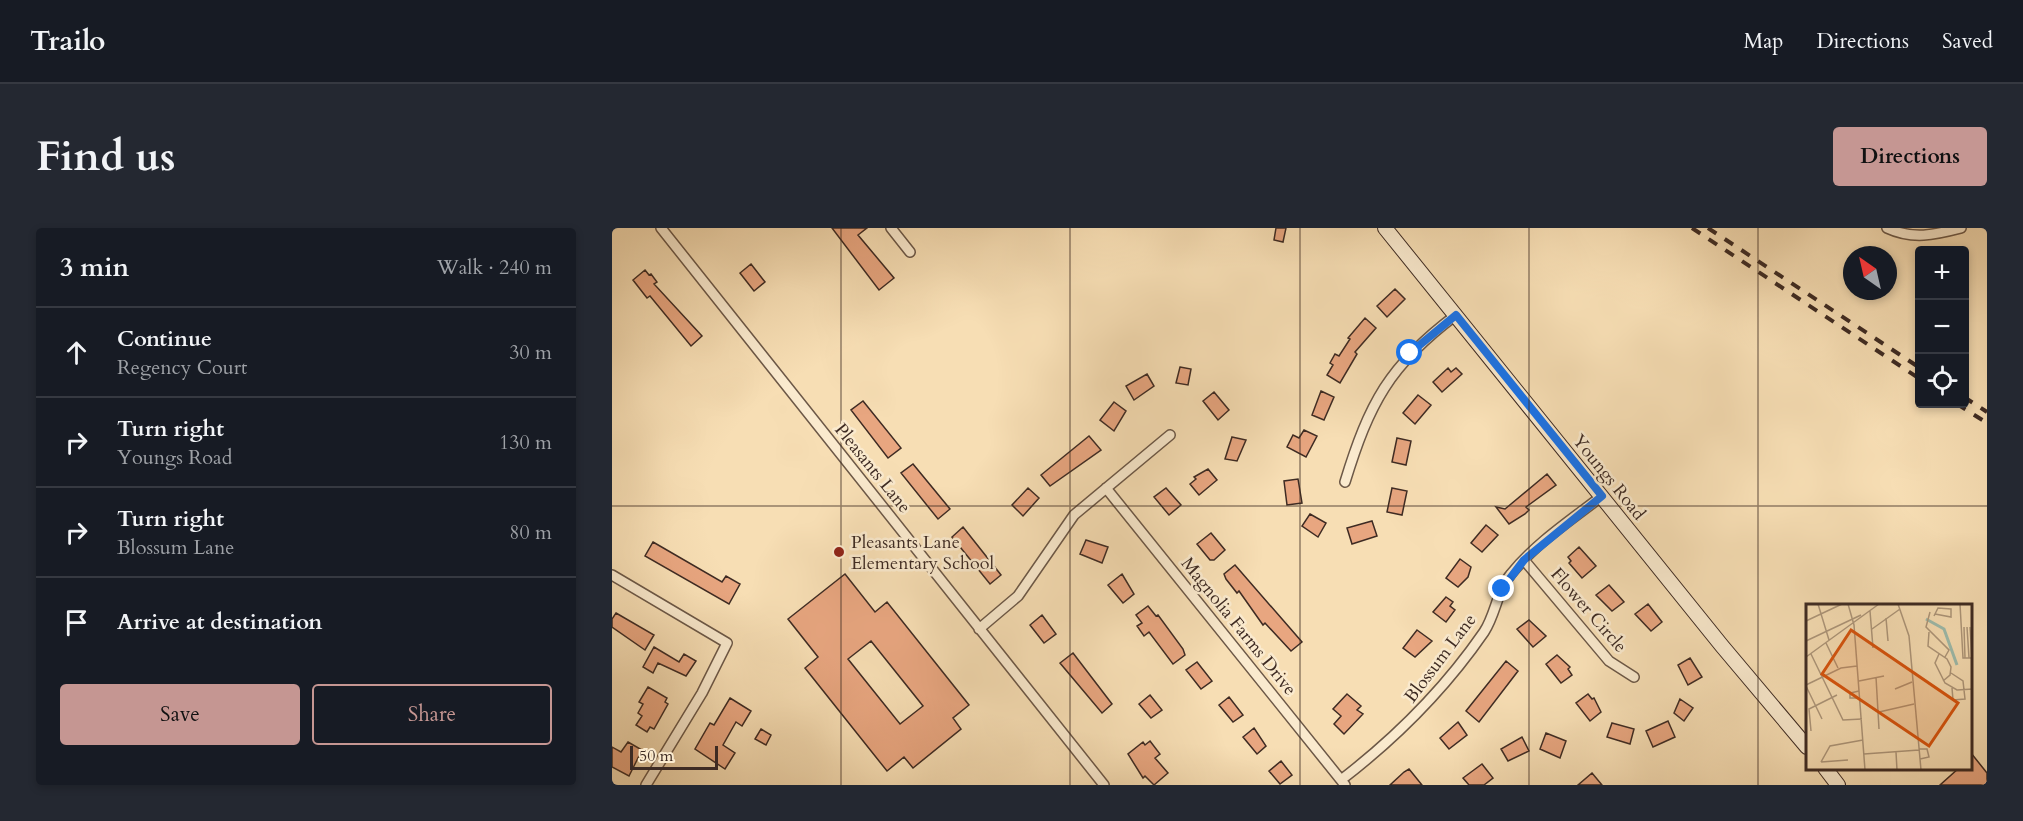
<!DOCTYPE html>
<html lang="en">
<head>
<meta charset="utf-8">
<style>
	body { margin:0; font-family:Cardo,serif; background:#242831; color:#f1f3f6 }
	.controls { position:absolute; right:18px; top:18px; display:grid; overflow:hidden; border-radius:6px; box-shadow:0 3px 9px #0003 }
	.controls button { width:54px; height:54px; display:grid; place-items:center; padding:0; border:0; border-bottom:2px solid #363941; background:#171b24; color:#f1f3f6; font:30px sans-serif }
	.compass { position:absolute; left:1231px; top:18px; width:54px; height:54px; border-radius:50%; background:#171b24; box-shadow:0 3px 9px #0003; rotate:326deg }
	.scale { position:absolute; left:18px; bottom:15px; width:88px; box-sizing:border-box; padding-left:6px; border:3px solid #3e2b23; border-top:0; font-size:16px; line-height:21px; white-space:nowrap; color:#3e2b23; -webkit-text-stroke:4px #faeace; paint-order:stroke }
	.stop { position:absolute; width:18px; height:18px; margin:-14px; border:4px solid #1a73e8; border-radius:50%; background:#fff }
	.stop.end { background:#1a73e8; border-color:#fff; box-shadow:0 2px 6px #0008 }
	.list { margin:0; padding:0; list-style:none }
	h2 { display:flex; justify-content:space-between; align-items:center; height:78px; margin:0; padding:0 24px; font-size:26px }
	h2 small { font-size:20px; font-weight:400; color:#9ea1a6 }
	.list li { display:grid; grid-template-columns:39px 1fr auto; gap:18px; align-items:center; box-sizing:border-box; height:90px; padding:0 24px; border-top:2px solid #363941 }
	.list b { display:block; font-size:22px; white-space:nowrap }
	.list p { margin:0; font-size:20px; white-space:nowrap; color:#9ea1a6 }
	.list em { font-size:20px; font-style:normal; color:#9ea1a6 }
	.actions { display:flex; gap:12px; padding:18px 24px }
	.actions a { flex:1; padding:14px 0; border:2px solid #c59692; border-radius:6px; text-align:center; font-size:21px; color:#c59692 }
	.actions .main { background:#c59692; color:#111 }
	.icon { flex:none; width:33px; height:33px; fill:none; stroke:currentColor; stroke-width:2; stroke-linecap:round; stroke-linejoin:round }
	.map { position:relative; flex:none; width:1375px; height:557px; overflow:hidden; border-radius:6px }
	header { display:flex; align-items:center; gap:36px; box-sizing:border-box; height:84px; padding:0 30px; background:#171b24; border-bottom:2px solid #363941 }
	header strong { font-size:28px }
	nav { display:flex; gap:33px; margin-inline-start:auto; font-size:21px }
	.intro { display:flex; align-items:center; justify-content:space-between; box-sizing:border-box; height:144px; padding:0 36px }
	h1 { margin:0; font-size:42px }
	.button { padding:15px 27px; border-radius:6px; background:#c59692; color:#111; font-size:21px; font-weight:700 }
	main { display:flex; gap:36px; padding:0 36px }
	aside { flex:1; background:#171b24; border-radius:6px; box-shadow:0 3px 9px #0003 }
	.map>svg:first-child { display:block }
	.building { fill:#e8a680; stroke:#3e2b23; stroke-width:1.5; fill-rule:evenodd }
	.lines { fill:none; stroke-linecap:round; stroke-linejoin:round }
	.street-casing { stroke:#6c5847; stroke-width:12 }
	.secondary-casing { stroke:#3e2b23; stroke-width:16 }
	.street { stroke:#faeace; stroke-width:9 }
	.secondary { stroke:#faeace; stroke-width:14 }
	.rail { stroke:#3e2b23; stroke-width:4; stroke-dasharray:10 10; stroke-linecap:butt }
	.route { stroke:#1a73e8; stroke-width:8 }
	.grid { fill:none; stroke:#3e2b23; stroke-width:1.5; stroke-opacity:0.55 }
	.poi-dot { fill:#8f2418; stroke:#faeace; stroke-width:2 }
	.labels { text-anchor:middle; stroke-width:5; stroke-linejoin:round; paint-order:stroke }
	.street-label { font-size:18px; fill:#3e2b23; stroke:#faeace }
	.poi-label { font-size:18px; fill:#3e2b23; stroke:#faeace; text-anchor:start }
	.inset-river { fill:none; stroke:#9dbcad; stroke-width:3 }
	.inset-road { fill:none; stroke:#ad967a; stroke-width:1.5 }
	.view { fill:#d7540e; fill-opacity:0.15; stroke:#d7540e; stroke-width:3 }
	.inset-edge { fill:none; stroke:#3e2b23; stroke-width:3 }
</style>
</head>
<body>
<header>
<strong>Trailo</strong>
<nav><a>Map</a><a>Directions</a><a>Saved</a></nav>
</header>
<div class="intro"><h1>Find us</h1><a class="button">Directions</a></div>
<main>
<aside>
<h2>3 min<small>Walk · 240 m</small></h2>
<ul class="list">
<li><svg class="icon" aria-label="ahead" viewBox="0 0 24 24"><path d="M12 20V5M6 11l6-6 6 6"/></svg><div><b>Continue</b><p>Regency Court</p></div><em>30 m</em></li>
<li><svg class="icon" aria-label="right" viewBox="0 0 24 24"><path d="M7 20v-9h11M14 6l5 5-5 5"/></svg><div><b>Turn right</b><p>Youngs Road</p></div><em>130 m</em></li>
<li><svg class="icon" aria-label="right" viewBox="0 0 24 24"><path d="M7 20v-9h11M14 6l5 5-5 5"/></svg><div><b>Turn right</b><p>Blossum Lane</p></div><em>80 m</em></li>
<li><svg class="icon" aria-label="arrive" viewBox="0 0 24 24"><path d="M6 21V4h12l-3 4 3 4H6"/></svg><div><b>Arrive at destination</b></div></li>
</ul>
<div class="actions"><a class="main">Save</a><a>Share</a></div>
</aside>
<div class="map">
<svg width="1375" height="557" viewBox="0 0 1375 557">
	<rect width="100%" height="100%" fill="#f7deb4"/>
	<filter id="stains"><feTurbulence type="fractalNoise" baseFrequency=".00333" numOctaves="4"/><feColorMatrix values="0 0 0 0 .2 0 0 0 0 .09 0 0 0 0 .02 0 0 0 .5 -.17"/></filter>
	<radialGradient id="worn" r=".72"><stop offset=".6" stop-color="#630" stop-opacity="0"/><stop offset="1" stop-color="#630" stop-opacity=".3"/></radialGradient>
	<!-- building -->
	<path class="building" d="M220,0H255L246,7L282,50L267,62Z
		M664,0H674L671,14L662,12Z
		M139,36L153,54L142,63L128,45Z
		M33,42L37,47L39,46L45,54L42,56L90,108L79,118L38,68L35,70L21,52Z
		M783,61L793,71L775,89L765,78Z
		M753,90L764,100L743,124L745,126L728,155L715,147L721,137L718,135L723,126L727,128L738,111L736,110Z
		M568,139L579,141L576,157L564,155Z
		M836,140L839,144L844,140L850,146L830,164L821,154Z
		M535,146L542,158L522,172L514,158Z
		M709,163L722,169L712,192L700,187Z
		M602,164L617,182L606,192L591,173Z
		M806,167L819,177L803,196L791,185Z
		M251,173L289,220L276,230L239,182Z
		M502,174L514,183L502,203L488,192Z
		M692,202L705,208L694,229L675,219L681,207L687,210Z
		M477,208L489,222L438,258L429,247Z
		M620,209L634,212L625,233L613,231Z
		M785,210L799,213L794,237L780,234Z
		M301,236L338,281L326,291L289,245Z
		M596,241L605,252L587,267L578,256L584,251L582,249Z
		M935,246L944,257L914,279L917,282L913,286L897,296L884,279L893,281Z
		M686,251L690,275L675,277L672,253Z
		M416,260L427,270L411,288L400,277Z
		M554,260L569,277L557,287L542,269Z
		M780,260L795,263L790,287L775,284Z
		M698,286L714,295L706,309L690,298Z
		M760,293L765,308L740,316L735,300Z
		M874,297L886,307L870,324L859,315Z
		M351,299L389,347L378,356L340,309Z
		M599,305L613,322L602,332H598L585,316Z
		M474,312L496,319L490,335L468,326Z
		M41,314L110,354L114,348L128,356L117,376L33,328Z
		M967,319L984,338L970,350L957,335L959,333L956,329Z
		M848,331L859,339L856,349L846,359L834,350Z
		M623,337L690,414L679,423L653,395L651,397L627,363L625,365L614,351L612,346Z
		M233,346L263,384L275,374L357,477L341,490L349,501L301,540L292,529L275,543L193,440L206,429L176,391ZM259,413L311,478L288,496L236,431Z
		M510,346L522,366L511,375L496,357Z
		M997,357L1012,374L1000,383L984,367Z
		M834,369L841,374L838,378L843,382L834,394L821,384Z
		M1036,376L1050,394L1039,403L1023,386Z
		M536,378L544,388L546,387L571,421L573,427L561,436L537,404L532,408L525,398L530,395L524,387Z
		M4,385L42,407L33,422L0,399V391Z
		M430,387L444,406L432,415L418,397Z
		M917,392L934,408L921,419L905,401Z
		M805,402L820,413L803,429L791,420Z
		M42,419L67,434L72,426L84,433L74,448L46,435L41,445L31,439Z
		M461,425L500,476L490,485L448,435Z
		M945,427L958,439L956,441L960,447L949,455L934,436Z
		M1078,430L1090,449L1076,457L1066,437Z
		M894,433L906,443L867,494L854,483Z
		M585,434L600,453L589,461L574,442Z
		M36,459L55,470L53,474L56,476L42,501L38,499L35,504L24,497L30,488L26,485L31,476L27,474Z
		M735,466L749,478L745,482L751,486L732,506L722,496L729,488L721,481Z
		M976,466L980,471L982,470L989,484L978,493L964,475Z
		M538,467L550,482L539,490L527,476Z
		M617,469L631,487L621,494L607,477Z
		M118,470L139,483L130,498L124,494L111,517L123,525L113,541L83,521L98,495L102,497Z
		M1068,471L1081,480L1072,493L1062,485Z
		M1056,493L1063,509L1041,519L1034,503Z
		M846,494L855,507L837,521L828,510Z
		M1000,495L1022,501L1018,516L995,509Z
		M642,500L654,518L645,526L631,509Z
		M149,501L159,507L154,517L143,511Z
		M934,505L954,513L948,530L928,521Z
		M910,509L917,523L896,533L889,521Z
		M538,513L548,526L543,530L556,545L542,557L533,548L531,550L516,526L531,514L533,517Z
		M16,514L30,522L17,548L0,539V519L9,524Z
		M1359,525L1375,545V557H1328L1347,540H1359Z
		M669,533L680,547L668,556L657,543Z
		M870,536L881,550L872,557H857L851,550Z
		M797,541L810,557H778L792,544Z
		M980,545L990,557H966Z"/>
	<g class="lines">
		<defs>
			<path id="street" d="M49,0L492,557
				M279,0L298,24
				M1275,0C1301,12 1322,7 1349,0
				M733,254C757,176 777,137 844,87
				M494,260L733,557
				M912,332L997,433L1022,449
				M0,347L115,415L90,465L34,557
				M367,401L406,368L462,287L558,207
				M729,552C785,509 832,462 872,404C884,386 885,362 899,346C924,315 959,292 990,268"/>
			<path id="secondary" d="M773,0L1110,418L1195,519
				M1213,540L1226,557"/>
		</defs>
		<!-- street casing -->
		<use href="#street" class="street-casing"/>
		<!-- secondary casing -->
		<use href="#secondary" class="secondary-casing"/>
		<!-- street -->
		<use href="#street" class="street"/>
		<!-- secondary -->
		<use href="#secondary" class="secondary"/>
		<!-- rail -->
		<path class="rail" d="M1080,0L1308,151
			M1096,0L1308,140
			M1352,169L1375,184
			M1345,176L1375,195"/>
	</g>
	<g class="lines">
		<!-- route -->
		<path class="route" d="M798,125L844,87L990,268L912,332L890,361"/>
	</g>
	<!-- grid -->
	<path class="grid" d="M229,0V557M458,0V557M688,0V557M917,0V557M1146,0V557M0,278H1375"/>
	<!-- markers -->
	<circle class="poi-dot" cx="227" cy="324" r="6"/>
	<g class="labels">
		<!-- street labels -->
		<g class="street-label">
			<text transform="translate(261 240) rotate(51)" y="6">Pleasants Lane</text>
			<text transform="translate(997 249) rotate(51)" y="6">Youngs Road</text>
			<text transform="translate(977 382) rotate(49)" y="6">Flower Circle</text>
			<text transform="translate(627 398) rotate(51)" y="6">Magnolia Farms Drive</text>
			<text transform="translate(828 430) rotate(-53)" y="6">Blossum Lane</text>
		</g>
		<!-- poi labels -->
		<g class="poi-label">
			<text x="239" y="320">Pleasants Lane<tspan x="239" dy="21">Elementary School</tspan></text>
		</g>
	</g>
	<!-- overview -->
	<g transform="translate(1194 376)">
		<rect width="166" height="166" fill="#f7deb4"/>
		<path class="inset-river" d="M120,15L138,25L151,61"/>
		<path class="inset-road" d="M12,0L23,36M42,0L48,21L59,166M92,0L103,32L115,166M154,0L157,54H167M64,7L67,44M124,8L120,23L143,46L139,53M128,12L132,4L145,5V13L129,10M80,14L82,37M0,17L36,0M158,23L159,54M161,23L163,54M164,23L166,54M66,25L94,5M123,28L122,42L141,55L145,63L144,71L137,77M0,37L55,11M20,39L32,64M5,50L37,116L56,115M133,50L129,59L139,79L151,86L167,85M0,53L73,0M145,69L157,77L159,95L147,96L146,84M70,73L73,125M53,77L78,72M0,81L35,64L51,62M0,82L16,115M89,85L106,78M53,87L44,89V94H53M73,108L108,100M5,127L3,105L31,91M113,145H121L123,153L114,155M90,148L91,166M58,150L113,146M15,158L24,142L57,136M15,158L42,156"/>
		<path class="view" d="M45,26L152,99L123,142L16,70Z"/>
		<rect width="166" height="166" class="inset-edge"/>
	</g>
	<rect width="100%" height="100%" filter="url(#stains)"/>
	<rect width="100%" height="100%" fill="url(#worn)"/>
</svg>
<div class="controls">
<button>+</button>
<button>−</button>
<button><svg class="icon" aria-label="locate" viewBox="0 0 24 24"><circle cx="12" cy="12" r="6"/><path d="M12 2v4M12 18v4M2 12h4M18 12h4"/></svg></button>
</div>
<svg class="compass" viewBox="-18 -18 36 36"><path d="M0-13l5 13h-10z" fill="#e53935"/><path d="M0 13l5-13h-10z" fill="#9ea1a6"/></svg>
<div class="scale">50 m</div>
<div class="stop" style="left:798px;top:125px"></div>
<div class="stop end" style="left:890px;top:361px"></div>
</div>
</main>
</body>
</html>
